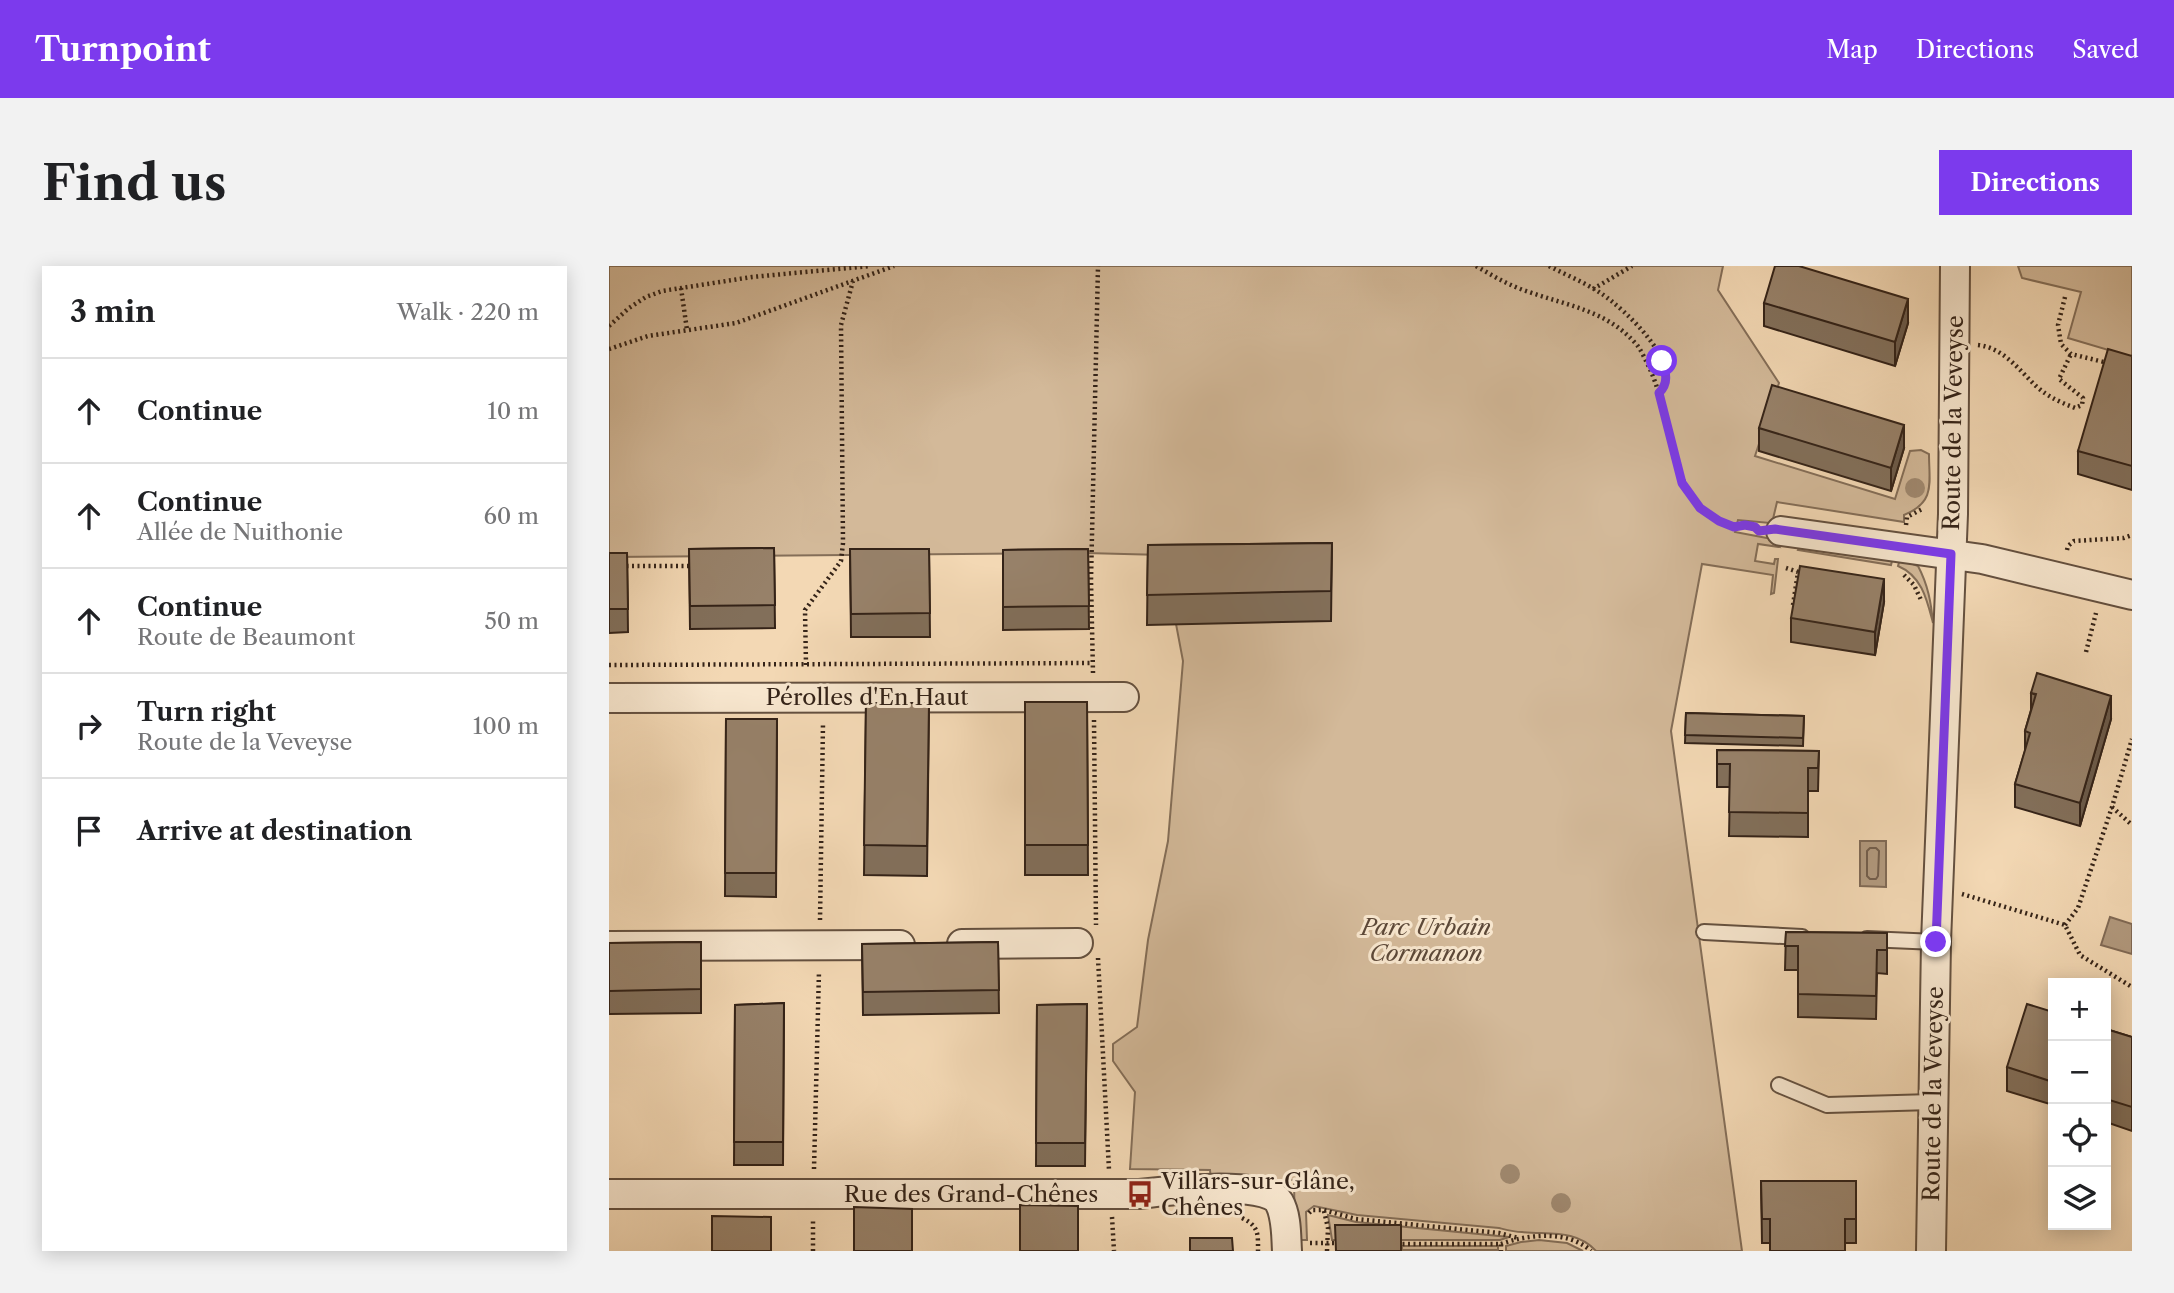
<!DOCTYPE html>
<html lang="en">
<head>
<meta charset="utf-8">
<style>
	body { margin:0; font-family:"Libre Caslon Text",serif; background:#f2f2f2; color:#202124 }
	.controls { position:absolute; right:21px; bottom:21px; display:grid; overflow:hidden; border-radius:0px; box-shadow:0 4px 18px #0003 }
	.controls button { width:63px; height:63px; display:grid; place-items:center; padding:0; border:0; border-bottom:2px solid #e0e0e0; background:#fff; color:#202124; font:35px sans-serif }
	.stop { position:absolute; width:21px; height:21px; margin:-16px; border:5px solid #7c3aed; border-radius:50%; background:#fff }
	.stop.end { background:#7c3aed; border-color:#fff; box-shadow:0 2px 7px #0008 }
	.list { margin:0; padding:0; list-style:none }
	h2 { display:flex; justify-content:space-between; align-items:center; height:91px; margin:0; padding:0 28px; font-size:30px }
	h2 small { font-size:23px; font-weight:400; color:#757577 }
	.list li { display:grid; grid-template-columns:46px 1fr auto; gap:21px; align-items:center; box-sizing:border-box; height:105px; padding:0 28px; border-top:2px solid #e0e0e0 }
	.list b { display:block; font-size:26px; white-space:nowrap }
	.list p { margin:0; font-size:23px; white-space:nowrap; color:#757577 }
	.list em { font-size:23px; font-style:normal; color:#757577 }
	.icon { flex:none; width:38px; height:38px; fill:none; stroke:currentColor; stroke-width:2; stroke-linecap:round; stroke-linejoin:round }
	.map { position:relative; flex:none; width:1523px; height:985px; overflow:hidden; border-radius:0px }
	header { display:flex; align-items:center; gap:42px; box-sizing:border-box; height:98px; padding:0 35px; background:#7c3aed; color:#fff }
	header strong { font-size:33px }
	nav { display:flex; gap:38px; margin-inline-start:auto; font-size:24px }
	.intro { display:flex; align-items:center; justify-content:space-between; box-sizing:border-box; height:168px; padding:0 42px }
	h1 { margin:0; font-size:49px }
	.button { padding:18px 32px; border-radius:0px; background:#7c3aed; color:#fff; font-size:24px; font-weight:700 }
	main { display:flex; gap:42px; padding:0 42px }
	aside { flex:1; background:#fff; border-radius:0px; box-shadow:0 4px 18px #0003 }
	.map>svg:first-child { display:block }
	.green { fill:#d3b999; stroke:#846e58; stroke-width:2 }
	.water { fill:#b29a7f; stroke:#806a56; stroke-width:2 }
	.lines { fill:none; stroke-linecap:round; stroke-linejoin:round }
	.shore { stroke:#735e4c; stroke-width:2 }
	.lane-casing { stroke:#64503f; stroke-width:18 }
	.street-casing { stroke:#64503f; stroke-width:32 }
	.path { stroke:#342318; stroke-width:4.5; stroke-dasharray:2 3.5; stroke-linecap:butt }
	.lane { stroke:#f7e6ce; stroke-width:14 }
	.street { stroke:#f7e6ce; stroke-width:28 }
	.tree { fill:#a08970 }
	.wall { fill:#826f5a; stroke:#342318; stroke-width:2 }
	.shaded-wall { fill:#6a5a4a; stroke:#342318; stroke-width:2 }
	.building { fill:#978169; stroke:#342318; stroke-width:2 }
	.route { stroke:#7c3aed; stroke-width:9 }
	.labels { text-anchor:middle; stroke-width:6; stroke-linejoin:round; paint-order:stroke }
	.street-label { font-size:23px; fill:#342318; stroke:#f7e6ce }
	.park-label { font-size:23px; font-style:italic; fill:#5c4838; stroke:#f7e6ce }
	.poi-label { font-size:23px; fill:#342318; stroke:#f7e6ce; text-anchor:start }
</style>
</head>
<body>
<header>
<strong>Turnpoint</strong>
<nav><a>Map</a><a>Directions</a><a>Saved</a></nav>
</header>
<div class="intro"><h1>Find us</h1><a class="button">Directions</a></div>
<main>
<aside>
<h2>3 min<small>Walk · 220 m</small></h2>
<ul class="list">
<li><svg class="icon" aria-label="ahead" viewBox="0 0 24 24"><path d="M12 20V5M6 11l6-6 6 6"/></svg><div><b>Continue</b></div><em>10 m</em></li>
<li><svg class="icon" aria-label="ahead" viewBox="0 0 24 24"><path d="M12 20V5M6 11l6-6 6 6"/></svg><div><b>Continue</b><p>Allée de Nuithonie</p></div><em>60 m</em></li>
<li><svg class="icon" aria-label="ahead" viewBox="0 0 24 24"><path d="M12 20V5M6 11l6-6 6 6"/></svg><div><b>Continue</b><p>Route de Beaumont</p></div><em>50 m</em></li>
<li><svg class="icon" aria-label="right" viewBox="0 0 24 24"><path d="M7 20v-9h11M14 6l5 5-5 5"/></svg><div><b>Turn right</b><p>Route de la Veveyse</p></div><em>100 m</em></li>
<li><svg class="icon" aria-label="arrive" viewBox="0 0 24 24"><path d="M6 21V4h12l-3 4 3 4H6"/></svg><div><b>Arrive at destination</b></div></li>
</ul>
</aside>
<div class="map">
<svg width="1523" height="985" viewBox="0 0 1523 985">
	<rect width="100%" height="100%" fill="#f3d8b4"/>
	<filter id="stains"><feTurbulence type="fractalNoise" baseFrequency=".00286" numOctaves="4"/><feColorMatrix values="0 0 0 0 .2 0 0 0 0 .09 0 0 0 0 .02 0 0 0 .5 -.17"/></filter>
	<radialGradient id="worn" r=".72"><stop offset=".6" stop-color="#630" stop-opacity="0"/><stop offset="1" stop-color="#630" stop-opacity=".3"/></radialGradient>
	<!-- green -->
	<path class="green" d="M0,0H1114L1109,24L1170,117L1146,190L1286,233L1301,185L1312,184L1320,188C1320,217 1327,236 1295,249V256L1168,236L1164,253L1161,257L1129,254L1126,266L1163,273L1170,281L1149,278L1146,295L1165,298L1166,293H1169L1165,327L1162,328L1164,309L1093,298L1062,465L1133,985H987C967,963 939,969 913,966C905,966 898,964 890,962L748,949L705,940L697,946L698,974H686L685,914H602L601,904L521,903L526,826L504,795V778L528,761L539,674L559,575L574,395L554,289L476,287L0,291Z
		M1409,0H1523V91L1459,72L1472,26L1413,12Z
		M1192,278L1284,291L1282,299L1189,284Z
		M1291,293L1309,300C1319,319 1322,336 1324,357C1318,334 1313,310 1289,300Z
		M719,949L747,956L900,971L891,974H723Z
		M930,974L958,977L974,985H897V980L912,976Z
		M793,980H889V984H793Z"/>
	<!-- water -->
	<path class="water" d="M1251,575H1277V621L1251,620Z
		M1501,651L1523,658V688L1492,679Z"/>
	<g class="lines">
		<!-- shore -->
		<path class="shore" d="M1261,582H1267L1270,585L1269,610L1267,613H1261L1258,610V585Z"/>
		<defs>
			<path id="lane" d="M1095,666L1193,671
				M1258,673L1327,676
				M1170,819L1218,839L1323,836"/>
			<path id="street" d="M1172,265L1373,293L1523,329
				M0,432L515,431
				M353,678L469,677
				M0,680L291,679
				M0,928H531C555,925 658,914 670,936C678,950 677,970 678,985
				M1322,985L1327,676L1344,248L1346,0"/>
		</defs>
		<!-- lane casing -->
		<use href="#lane" class="lane-casing"/>
		<!-- street casing -->
		<use href="#street" class="street-casing"/>
		<!-- path -->
		<path class="path" d="M867,0C884,10 901,20 920,26C960,40 999,45 1028,79C1032,84 1035,91 1038,97C1064,147 1056,222 1107,253C1113,256 1121,260 1127,261C1135,261 1139,258 1147,262
			M940,0C957,9 977,17 993,28C1015,43 1077,99 1050,127
			M72,22L78,64
			M984,23L1023,0
			M1456,31L1449,59L1452,78L1462,88L1499,97
			M0,60L20,42L37,31L53,25L143,11L261,0
			M1369,79C1395,82 1410,104 1427,120C1439,131 1451,136 1466,142L1473,139L1474,132L1450,113L1462,88
			M0,83L39,70L127,57L285,0
			M1297,259L1298,251L1315,242
			M1458,284L1459,280L1465,275L1515,272L1523,269
			M12,300H84
			M1177,302L1189,306L1184,339
			M1295,309L1305,319L1313,336
			M1477,386L1487,347
			M0,399L484,397
			M197,399L196,344L232,295L234,277L232,59L244,15
			M484,407L482,314L489,0
			M485,454L487,659
			M1503,541L1523,559
			M1353,628L1456,659L1471,689L1523,721
			M211,654L214,457
			M1456,659L1469,642L1503,541L1523,473
			M489,692L500,904
			M205,903L210,705
			M715,945L719,962L718,985
			M700,947L703,944H715L747,953L890,967L909,972
			M503,951L505,985
			M633,952C650,960 649,968 649,985
			M701,977H731
			M788,978H892V985
			M892,978C920,968 959,964 982,985
			M204,985V953"/>
		<!-- lane -->
		<use href="#lane" class="lane"/>
		<!-- street -->
		<use href="#street" class="street"/>
	</g>
	<!-- trees -->
	<g class="tree">
		<circle cx="1306" cy="222" r="10"/>
		<circle cx="901" cy="908" r="10"/>
		<circle cx="952" cy="937" r="10"/>
	</g>
	<!-- wall -->
	<path class="wall" d="M1155,37L1299,57L1286,100L1155,60Z
		M1523,90V224L1469,208V185Z
		M1150,162L1295,182L1282,225L1150,185Z
		M723,277L722,355L538,359L539,279Z
		M165,282L166,362L81,363L80,283Z
		M241,283H320L321,371H242Z
		M479,283L480,363L394,364V284Z
		M0,287H18L19,366L0,367Z
		M1275,336L1266,389L1182,376V352Z
		M1422,427L1502,453L1471,560L1406,541V518L1416,485V465L1422,444Z
		M416,436H478L479,609H416Z
		M257,437H320L318,610L255,609Z
		M1077,447L1195,450L1194,480L1076,477Z
		M117,453H168L167,631L116,630Z
		M1108,484L1210,485L1209,525H1199V571L1120,570L1121,521H1108Z
		M1177,666L1278,667V708L1268,707L1267,753L1189,751V704H1176Z
		M92,676V747L0,748V677Z
		M389,676L390,747L254,749L253,678Z
		M175,737L174,899H125L126,739Z
		M478,738L476,900H427L428,739Z
		M1444,746V839L1398,825V801Z
		M1497,763L1523,771V865L1497,856Z
		M1152,915H1247V977H1153Z"/>
	<!-- shaded-wall -->
	<path class="shaded-wall" d="M1299,33V57L1286,100V76Z
		M1295,159V182L1282,225V202Z
		M1275,313V336L1266,389V366Z
		M1502,430V453L1471,560V537Z"/>
	<!-- building -->
	<path class="building" d="M1166,0H1190L1299,33L1286,76L1155,37Z
		M1499,83L1523,90V200L1469,185Z
		M1163,119L1295,159L1282,202L1150,162Z
		M723,277L722,325L538,329L539,279Z
		M165,282L166,339L81,340L80,283Z
		M241,283H320L321,347L242,348Z
		M479,283L480,340L394,341V284Z
		M0,287H18L19,343H0Z
		M1191,300L1275,313L1266,366L1182,352Z
		M1428,407L1502,430L1471,537L1406,518L1421,467L1416,465L1427,428L1422,427Z
		M416,436H478L479,579H416Z
		M257,437H320L318,580L255,579Z
		M1077,447L1195,450L1194,472L1076,469Z
		M117,453H168L167,607H116Z
		M1108,484L1210,485L1209,502H1199V547L1120,546L1121,498H1108Z
		M1177,666L1278,667V684H1268L1267,730L1189,728V680H1176Z
		M92,676V723L0,725V677Z
		M389,676L390,724L254,726L253,678Z
		M175,737L174,876H125L126,739Z
		M478,738L476,877H427L428,739Z
		M1418,738L1444,746V816L1398,801Z
		M1497,763L1523,771V841L1497,833Z
		M1152,915H1247V953H1236V985H1161V953H1153Z
		M411,939L469,940V985H411Z
		M245,941L303,943V985H245Z
		M103,950L162,951V985H103Z
		M726,959H792V985H727Z
		M581,972H623L624,985H581Z"/>
	<g class="lines">
		<!-- route -->
		<path class="route" d="M1053,95C1057,107 1060,117 1050,127L1073,217L1091,242L1110,255L1125,261L1136,259L1146,261L1150,265L1166,263L1342,288L1327,676"/>
	</g>
	<!-- icons -->
	<defs>
		<symbol id="bus-bare" viewBox="-9 -9 18 18"><path d="M-5-6H5V4H4V6H2V4H-2V6H-4V4H-5ZM-3.5-4V0h7V-4ZM-3.5 1.2v1.5H-2V1.2ZM2 1.2v1.5H3.5V1.2Z" fill="#8f2418" stroke="#f7e6ce" stroke-width="2.5" paint-order="stroke"/></symbol>
	</defs>
	<g fill-rule="evenodd">
		<use href="#bus-bare" x="512" y="909" width="38" height="38"/>
	</g>
	<g class="labels">
		<!-- street labels -->
		<g class="street-label">
			<text transform="translate(1344 157) rotate(-89)" y="8">Route de la Veveyse</text>
			<text x="258" y="439">Pérolles d'En Haut</text>
			<text transform="translate(1324 828) rotate(-89)" y="8">Route de la Veveyse</text>
			<text x="362" y="936">Rue des Grand-Chênes</text>
		</g>
		<!-- park labels -->
		<g class="park-label">
			<text x="817" y="669">Parc Urbain<tspan x="817" dy="26">Cormanon</tspan></text>
		</g>
		<!-- poi labels -->
		<g class="poi-label">
			<text x="552" y="923">Villars-sur-Glâne,<tspan x="552" dy="26">Chênes</tspan></text>
		</g>
	</g>
	<rect width="100%" height="100%" filter="url(#stains)"/>
	<rect width="100%" height="100%" fill="url(#worn)"/>
</svg>
<div class="controls">
<button>+</button>
<button>−</button>
<button><svg class="icon" aria-label="locate" viewBox="0 0 24 24"><circle cx="12" cy="12" r="6"/><path d="M12 2v4M12 18v4M2 12h4M18 12h4"/></svg></button>
<button><svg class="icon" aria-label="layers" viewBox="0 0 24 24"><path d="M12 4l9 5-9 5-9-5zM3 14l9 5 9-5"/></svg></button>
</div>
<div class="stop" style="left:1053px;top:95px"></div>
<div class="stop end" style="left:1327px;top:676px"></div>
</div>
</main>
</body>
</html>
